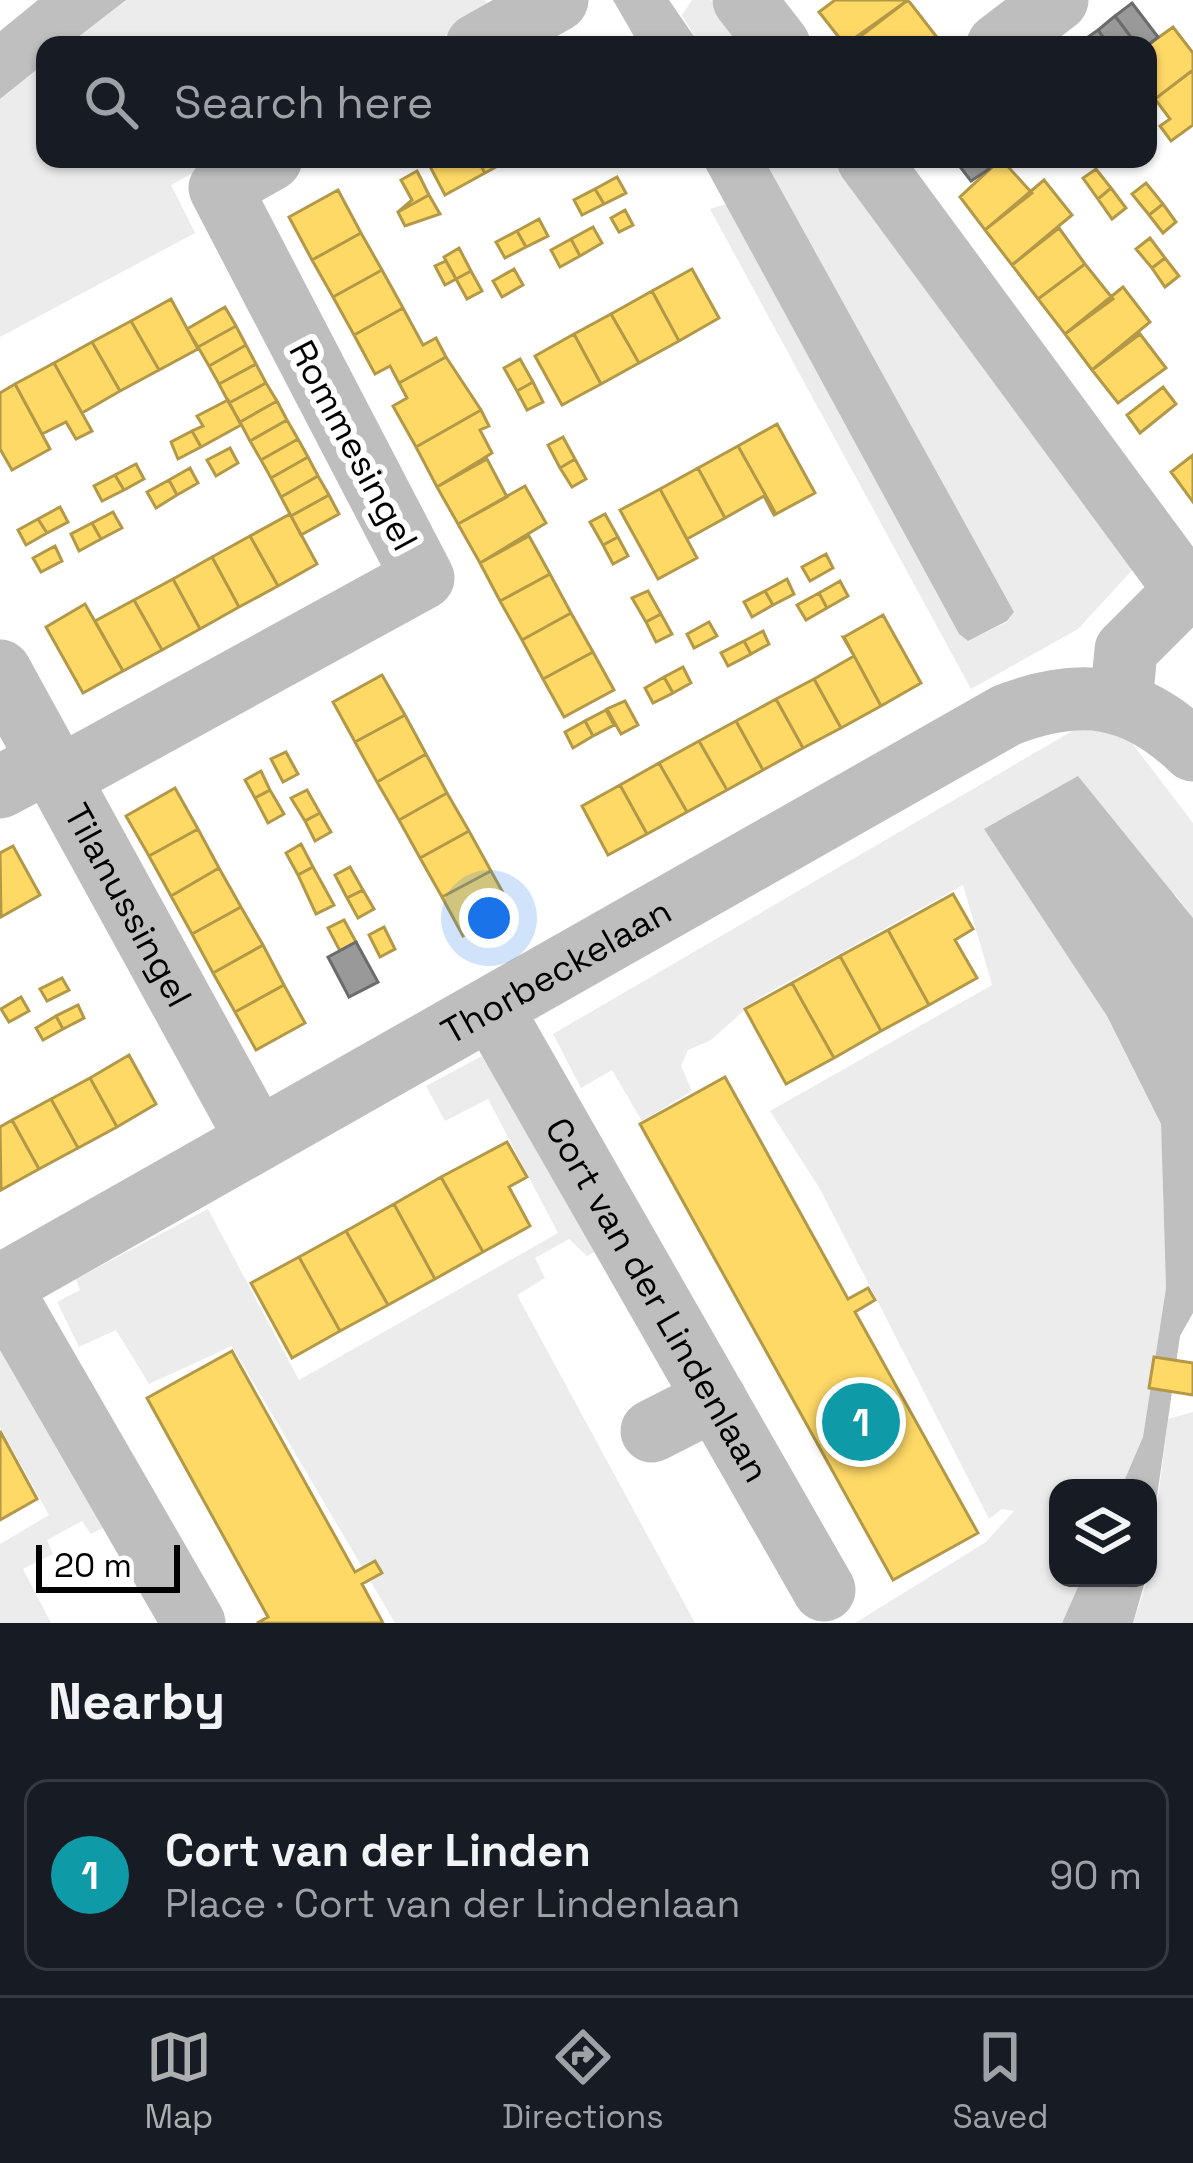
<!DOCTYPE html>
<html lang="en">
<head>
<meta charset="utf-8">
<style>
	body { margin:0; font-family:"Space Grotesk",sans-serif; background:#242831; color:#f1f3f6 }
	.controls { position:absolute; right:36px; bottom:36px; display:grid; overflow:hidden; border-radius:24px; box-shadow:0 3px 9px #0004 }
	.controls button { width:108px; height:108px; display:grid; place-items:center; padding:0; border:0; border-bottom:3px solid #363941; background:#171b24; color:#f1f3f6; font:60px sans-serif }
	.scale { position:absolute; left:36px; bottom:30px; width:144px; box-sizing:border-box; padding-left:12px; border:6px solid #000; border-top:0; font-size:33px; line-height:42px; white-space:nowrap; color:#000; -webkit-text-stroke:9px #fff; paint-order:stroke }
	.you { position:absolute; left:489px; top:918px; width:42px; height:42px; margin:-30px; border:9px solid #fff; border-radius:50%; background:#1a73e8; box-shadow:0 0 0 18px #1a73e833 }
	.badge { display:grid; place-items:center; width:78px; height:78px; border-radius:50%; background:#adaeaf; color:#fff; font-size:39px; font-weight:700 }
	.pin { position:absolute; translate:-50% -50%; border:6px solid #fff; box-shadow:0 3px 12px #0006 }
	.list { margin:0; padding:0; list-style:none }
	h2 { display:flex; justify-content:space-between; align-items:center; height:156px; margin:0; padding:0 48px; font-size:51px }
	h2 small { font-size:39px; font-weight:400; color:#9ea1a6 }
	.list li { display:grid; grid-template-columns:78px 1fr auto; gap:36px; align-items:center; box-sizing:border-box; height:192px; margin:0 24px 24px; padding:0 24px; border:3px solid #363941; border-radius:24px }
	.list b { display:block; font-size:45px; white-space:nowrap }
	.list p { margin:0; font-size:39px; white-space:nowrap; color:#9ea1a6 }
	.list em { font-size:39px; font-style:normal; color:#9ea1a6 }
	.icon { flex:none; width:66px; height:66px; fill:none; stroke:currentColor; stroke-width:2; stroke-linecap:round; stroke-linejoin:round }
	.map { position:relative; flex:none; width:1193px; height:1623px; overflow:hidden }
	.search { position:absolute; background:#171b24; box-shadow:0 3px 9px #0004; left:36px; right:36px; top:36px; height:132px; display:flex; align-items:center; gap:30px; box-sizing:border-box; padding:0 42px; border-radius:24px; color:#9ea1a6; font-size:45px }
	.sheet { height:372px; background:#171b24 }
	nav { display:flex; justify-content:space-around; align-items:center; box-sizing:border-box; height:168px; border-top:3px solid #363941; background:#171b24; font-size:33px; color:#9ea1a6 }
	nav a { display:grid; justify-items:center; gap:6px }
	nav .on { color:#adaeaf }
	.map>svg:first-child { display:block }
	.green { fill:#ececec }
	.water { fill:#bfbfbf }
	.homes { fill:#ffd966; stroke:#b29847; stroke-width:3 }
	.industry { fill:#999; stroke:#6b6b6b; stroke-width:3 }
	.lines { fill:none; stroke-linecap:round; stroke-linejoin:round }
	.minor { stroke:#bebebe; stroke-width:63 }
	.labels { text-anchor:middle; stroke-width:12; stroke-linejoin:round; paint-order:stroke }
	.street-label { font-size:36px; fill:#000; stroke:#fff }
</style>
</head>
<body>
<div class="map">
<svg width="1193" height="1623" viewBox="0 0 1193 1623">
	<rect width="100%" height="100%" fill="#fff"/>
	<!-- green -->
	<path class="green" d="M126,0H485L491,10L428,45H68Z
		M692,0H711L745,45H700L682,15Z
		M45,63V159H218L171,185L195,233L0,337V99Z
		M764,159H831L1137,565L1078,629L971,689L710,209L726,204L959,634L968,641L1007,622L1014,612Z
		M1086,723L1119,726L1193,823V918L1175,894L1107,1016L1161,1124L1166,1288L1143,1437L1121,1488H1058V1578H1082L1062,1623H855L986,1542L1014,1511L1002,1509L989,1519L820,1189L770,1111L992,985L963,885L757,999L711,1040L688,1050L681,1066L692,1091L642,1121L612,1070L581,1088L553,1034Z
		M512,1054L612,1242L587,1256L569,1239L535,1258L545,1278L517,1295L695,1623H395L232,1346L149,1384L116,1330L79,1347L57,1302L80,1290L76,1279L208,1209L299,1380L558,1233L488,1099L445,1121L426,1086L482,1056L487,1065Z
		M0,1336L124,1518L91,1534L82,1521L47,1540L53,1554L23,1569L51,1623H0V1544L49,1515L0,1427Z
		M1193,1412V1623H1133L1148,1578L1168,1419Z"/>
	<!-- water -->
	<path class="water" d="M38,0H126L68,45H45V63L0,99V31Z
		M613,0H669L700,45H639Z
		M701,159H764L1014,612L1007,621L968,641L959,634Z
		M1078,776L1193,918V1313L1180,1336L1148,1559V1488H1121L1143,1437L1166,1288L1161,1124L1107,1016L984,829Z
		M1082,1578H1146L1133,1623H1062Z"/>
	<!-- homes -->
	<path class="homes" d="M835,0H908L845,45L819,12Z
		M908,0L936,36L924,45H849Z
		M1173,27L1193,53V70L1155,99L1148,90V45Z
		M1193,70V125L1171,141L1160,126L1170,119L1155,99Z
		M426,159H477L485,173L445,195Z
		M477,159H510L485,173Z
		M1001,159L1032,193L985,230L960,197Z
		M1096,169L1111,188L1098,199L1083,178Z
		M417,171L429,195L398,212L412,200L401,180Z
		M617,177L626,193L604,204L595,189Z
		M1044,180L1072,215L1012,265L985,230Z
		M1146,183L1163,204L1149,215L1132,194Z
		M1111,188L1126,208L1112,219L1098,199Z
		M595,189L604,204L582,215L574,200Z
		M338,190L361,233L312,260L289,217Z
		M429,195L440,214L405,226L398,212Z
		M1163,204L1176,222L1163,233L1149,215Z
		M625,210L633,225L619,232L611,218Z
		M539,219L548,236L526,247L517,231Z
		M593,227L602,243L580,256L571,239Z
		M1059,228L1085,264L1038,299L1012,265Z
		M517,231L526,247L505,258L496,242Z
		M361,233L382,270L333,297L312,260Z
		M1150,238L1165,258L1152,268L1136,249Z
		M571,239L580,256L560,267L551,250Z
		M459,248L471,271L456,279L444,257Z
		M1165,258L1179,276L1165,287L1152,268Z
		M446,261L456,279L445,285L435,266Z
		M1085,264L1113,299L1065,334L1038,299Z
		M514,269L523,285L502,297L493,281Z
		M692,269L719,318L679,341L652,291Z
		M382,270L403,308L354,335L333,297Z
		M471,271L482,291L467,299L456,279Z
		M1123,287L1150,322L1092,370L1065,334Z
		M652,291L679,341L639,363L611,314Z
		M171,299L198,349L159,370L131,321Z
		M225,307L236,326L198,347L187,329Z
		M403,308L423,345L436,338L446,357L399,383L390,366L375,374L354,335Z
		M611,314L639,363L601,384L574,334Z
		M131,321L159,370L120,391L92,342Z
		M236,326L246,345L209,366L198,347Z
		M574,334L601,384L562,405L535,356Z
		M1140,334L1166,368L1118,403L1092,370Z
		M92,342L120,391L82,413L54,363Z
		M246,345L256,364L219,384L209,366Z
		M446,357L481,410L416,447L393,406L407,398L399,383Z
		M520,359L533,382L517,391L504,368Z
		M54,363L92,431L76,439L66,422L42,434L15,384Z
		M256,364L266,383L229,403L219,384Z
		M533,382L543,402L527,410L517,391Z
		M266,383L277,401L240,422L229,403Z
		M15,384L50,449L12,470L0,449V393Z
		M1163,387L1176,404L1140,433L1127,415Z
		M228,400L241,425L201,447L192,431L203,426L197,416Z
		M277,401L287,420L250,441L240,422Z
		M481,410L489,426L480,430L492,453L437,487L416,447Z
		M287,420L298,439L261,460L250,441Z
		M777,424L815,493L776,514L738,446Z
		M192,431L201,447L178,459L171,442Z
		M563,437L575,459L560,468L548,445Z
		M298,439L308,457L271,478L261,460Z
		M738,446L776,514L774,515L764,496L725,518L698,468Z
		M230,448L238,463L216,476L207,460Z
		M1193,455V502L1171,472Z
		M308,457L318,476L281,497L271,478Z
		M487,459L507,497L458,524L437,487Z
		M575,459L586,479L572,487L560,468Z
		M136,464L144,479L124,490L115,475Z
		M190,468L198,483L177,495L169,480Z
		M698,468L725,518L687,539L660,489Z
		M115,475L124,490L102,501L94,486Z
		M318,476L329,495L291,516L281,497Z
		M169,480L177,495L156,508L147,492Z
		M525,486L546,523L480,563L458,524Z
		M660,489L697,558L658,579L620,510Z
		M329,495L339,514L301,535L291,516Z
		M60,507L68,522L47,533L38,519Z
		M113,512L122,528L101,539L92,523Z
		M290,514L317,564L278,586L250,536Z
		M605,514L618,537L603,545L590,522Z
		M38,519L47,533L26,545L18,530Z
		M92,523L101,539L79,551L71,534Z
		M250,536L278,586L239,607L212,557Z
		M529,536L550,574L500,601L480,563Z
		M618,537L628,556L613,564L603,545Z
		M55,546L62,561L41,572L33,558Z
		M826,554L833,568L810,581L802,567Z
		M212,557L239,607L200,629L173,579Z
		M550,574L571,613L522,640L500,601Z
		M173,579L200,629L162,650L134,600Z
		M787,579L794,594L773,605L765,591Z
		M840,581L848,596L827,608L819,593Z
		M648,591L661,614L646,622L632,598Z
		M765,591L773,605L752,617L744,602Z
		M819,593L827,608L806,620L797,605Z
		M134,600L162,650L123,671L95,621Z
		M85,604L123,671L83,693L46,627Z
		M571,613L593,652L543,679L522,640Z
		M661,614L672,634L656,642L646,622Z
		M883,615L921,683L881,706L844,637Z
		M709,622L717,636L694,648L687,634Z
		M763,631L769,644L751,654L744,641Z
		M843,637H844L881,706L841,728L814,679L854,656Z
		M744,641L751,654L728,666L721,653Z
		M593,652L614,690L564,717L543,679Z
		M683,667L691,683L673,693L664,677Z
		M382,675L405,715L355,742L333,702Z
		M664,677L673,693L653,703L645,688Z
		M814,679L841,728L803,748L776,699Z
		M776,699L803,748L763,770L736,721Z
		M625,701L638,725L621,734L607,709Z
		M606,710L614,725L593,736L585,721Z
		M405,715L426,754L377,782L355,742Z
		M585,721L593,736L573,748L565,732Z
		M736,721L763,770L727,790L699,741Z
		M699,741L727,790L687,812L659,763Z
		M286,752L298,774L283,782L271,759Z
		M426,754L447,793L399,820L377,782Z
		M659,763L687,812L647,834L620,785Z
		M261,771L270,790L255,798L245,780Z
		M620,785L647,834L608,855L582,806Z
		M175,788L198,829L149,856L126,816Z
		M270,790L284,814L268,823L255,798Z
		M307,790L320,813L305,821L291,798Z
		M447,793L469,831L420,858L399,820Z
		M320,813L331,832L315,841L305,821Z
		M198,829L219,868L171,896L149,856Z
		M469,831L491,871L442,897L420,858Z
		M301,844L313,867L298,875L286,853Z
		M13,846L40,895L1,917L0,853Z
		M313,867L334,905L316,914L298,875Z
		M350,867L363,890L347,898L335,875Z
		M219,868L241,907L192,934L171,896Z
		M491,871L512,909L463,936L442,897Z
		M363,890L374,909L358,918L347,898Z
		M953,894L973,929L955,940L977,978L929,1005L888,930Z
		M241,907L263,945L213,973L192,934Z
		M344,920L356,942L340,951L328,928Z
		M384,927L395,949L380,957L369,935Z
		M888,930L929,1005L881,1031L840,956Z
		M263,945L284,985L235,1012L213,973Z
		M840,956L881,1031L834,1058L792,983Z
		M62,978L69,990L47,1001L40,989Z
		M792,983L834,1058L786,1084L745,1009Z
		M284,985L305,1023L256,1050L235,1012Z
		M21,997L29,1011L9,1022L1,1009Z
		M78,1005L84,1018L63,1029L56,1016Z
		M56,1016L63,1029L43,1040L36,1028Z
		M129,1055L156,1104L117,1127L90,1078Z
		M725,1077L848,1299L868,1288L875,1300L855,1312L978,1533L893,1580L640,1124Z
		M90,1078L117,1127L78,1148L51,1099Z
		M51,1099L78,1148L39,1169L12,1120Z
		M12,1120L39,1169L1,1190L0,1127Z
		M507,1142L527,1177L509,1187L530,1226L483,1252L441,1177Z
		M441,1177L483,1252L435,1279L394,1204Z
		M394,1204L435,1279L388,1305L346,1231Z
		M346,1231L388,1305L340,1331L299,1257Z
		M299,1257L340,1331L292,1358L251,1283Z
		M232,1351L355,1572L375,1561L382,1573L362,1584L383,1623H257L268,1617L147,1398Z
		M1154,1357L1193,1363V1395L1149,1388Z
		M0,1431L37,1499L0,1520Z"/>
	<!-- industry -->
	<path class="industry" d="M1132,3L1158,37L1148,45H1137L1115,16Z
		M1115,16L1137,45H1109L1098,30Z
		M1098,30L1109,45H1082L1081,42Z
		M954,159H981L989,169L971,181Z
		M356,942L378,982L349,997L328,957Z"/>
	<g class="lines">
		<!-- minor -->
		<g class="minor">
			<path d="M744,0L779,45"/>
			<path d="M477,45L557,0"/>
			<path d="M998,45L1057,0"/>
			<path d="M868,159L1185,589"/>
			<path id="s1" d="M0,671L256,1137"/>
			<path d="M1121,704L1126,650L1193,583"/>
			<path d="M60,777L423,578L220,188L271,159"/>
			<path d="M0,787L51,760"/>
			<path id="s2" d="M491,1008L824,1590"/>
			<path id="s3" d="M0,1286L1007,715C1080,687 1134,693 1193,750"/>
			<path d="M0,1287L194,1623"/>
			<path d="M652,1431L715,1399"/>
		</g>
	</g>
	<g class="labels">
		<!-- street labels -->
		<g class="street-label">
			<text transform="translate(354 445) rotate(62)" y="13">Rommesingel</text>
			<text dy="13" stroke="none"><textPath href="#s1" startOffset="267">Tilanussingel</textPath></text>
			<text dy="13" stroke="none"><textPath href="#s3" startOffset="639">Thorbeckelaan</textPath></text>
			<text dy="13" stroke="none"><textPath href="#s2" startOffset="336">Cort van der Lindenlaan</textPath></text>
		</g>
	</g>
</svg>
<div class="controls">
<button><svg class="icon" aria-label="layers" viewBox="0 0 24 24"><path d="M12 4l9 5-9 5-9-5zM3 14l9 5 9-5"/></svg></button>
</div>
<div class="scale">20 m</div>
<div class="you"></div>
<div class="pin badge" style="left:861px;top:1422px;background:#0f9aa8">1</div>
<div class="search"><svg class="icon" aria-label="search" viewBox="0 0 24 24"><circle cx="10" cy="10" r="6"/><path d="M15 15l6 6"/></svg>Search here</div>
</div>
<section class="sheet">
<h2>Nearby<small></small></h2>
<ul class="list">
<li><span class="badge" style="background:#0f9aa8">1</span><div><b>Cort van der Linden</b><p>Place · Cort van der Lindenlaan</p></div><em>90 m</em></li>
</ul>
</section>
<nav>
<a class="on"><svg class="icon" aria-label="map" viewBox="0 0 24 24"><path d="M3 6l6-2 6 2 6-2v14l-6 2-6-2-6 2zM9 4v14M15 6v14"/></svg>Map</a>
<a><svg class="icon" aria-label="directions" viewBox="0 0 24 24"><path d="M12 3l9 9-9 9-9-9zM9 14v-3h6M13 9l2 2-2 2"/></svg>Directions</a>
<a><svg class="icon" aria-label="saved" viewBox="0 0 24 24"><path d="M7 4h10v16l-5-4-5 4z"/></svg>Saved</a>
</nav>
</body>
</html>
